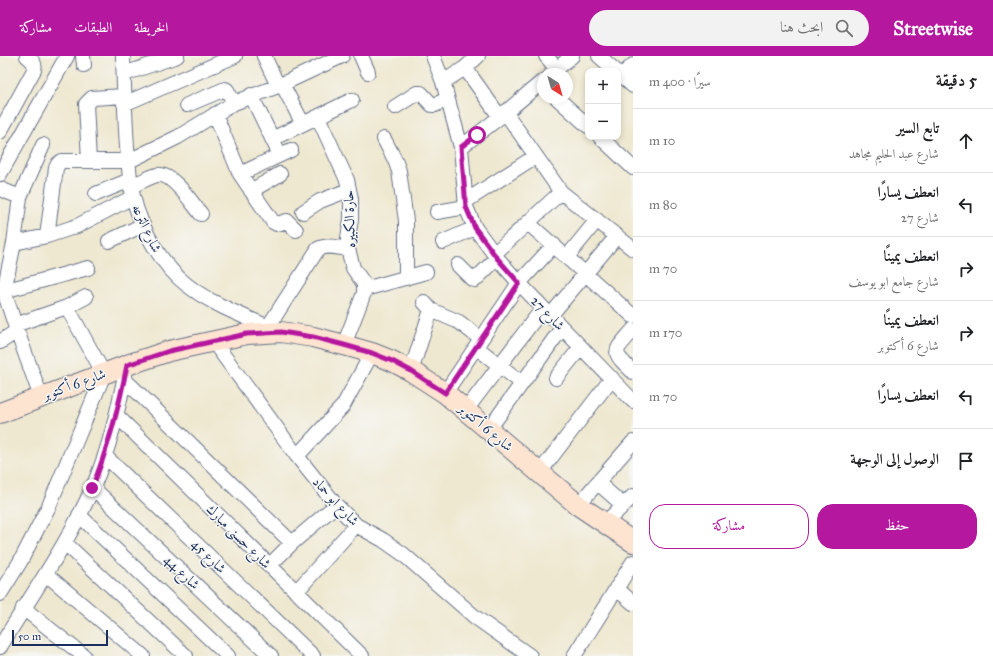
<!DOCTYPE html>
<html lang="ar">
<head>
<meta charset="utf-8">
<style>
	body { margin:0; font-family:"IM FELL Great Primer",Amiri,serif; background:#f2f2f2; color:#202124; direction:rtl }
	.controls { position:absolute; right:12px; top:12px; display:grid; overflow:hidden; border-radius:8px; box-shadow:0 2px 6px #0003 }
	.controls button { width:36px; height:36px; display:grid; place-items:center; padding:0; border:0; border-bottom:1px solid #e0e0e0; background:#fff; color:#202124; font:20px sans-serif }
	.compass { position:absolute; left:537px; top:12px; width:36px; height:36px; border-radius:50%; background:#fff; box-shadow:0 2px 6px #0003; rotate:143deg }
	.scale { position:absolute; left:12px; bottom:10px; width:96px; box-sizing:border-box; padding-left:4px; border:2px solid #1b2f5e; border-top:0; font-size:11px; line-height:14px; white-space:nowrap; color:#1b2f5e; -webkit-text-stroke:3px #f6f6f2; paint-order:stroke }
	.stop { position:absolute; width:12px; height:12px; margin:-9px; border:3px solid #b5179e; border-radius:50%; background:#fff }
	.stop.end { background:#b5179e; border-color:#fff; box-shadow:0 1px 4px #0008 }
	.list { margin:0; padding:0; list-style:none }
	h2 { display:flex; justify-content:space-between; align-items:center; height:52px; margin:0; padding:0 16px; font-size:17px }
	h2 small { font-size:13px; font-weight:400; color:#757577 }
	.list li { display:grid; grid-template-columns:26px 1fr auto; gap:12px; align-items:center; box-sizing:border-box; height:64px; padding:0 16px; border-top:1px solid #e0e0e0 }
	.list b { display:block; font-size:15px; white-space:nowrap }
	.list p { margin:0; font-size:13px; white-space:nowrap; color:#757577 }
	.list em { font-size:13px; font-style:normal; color:#757577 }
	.actions { display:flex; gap:8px; padding:12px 16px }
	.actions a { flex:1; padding:9px 0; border:1px solid #b5179e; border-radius:16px; text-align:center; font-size:14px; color:#b5179e }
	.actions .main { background:#b5179e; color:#fff }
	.icon { flex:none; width:22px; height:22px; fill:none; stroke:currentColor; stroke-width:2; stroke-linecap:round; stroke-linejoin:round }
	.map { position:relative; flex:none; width:633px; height:600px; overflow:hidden; direction:ltr }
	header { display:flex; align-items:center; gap:24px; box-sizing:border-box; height:56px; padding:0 20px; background:#b5179e; color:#fff }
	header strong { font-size:19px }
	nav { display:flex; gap:22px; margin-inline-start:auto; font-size:14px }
	.search { width:280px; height:36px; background:#f2f2f2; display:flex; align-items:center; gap:10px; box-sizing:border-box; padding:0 14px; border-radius:22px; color:#757577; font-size:15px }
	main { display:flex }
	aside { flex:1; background:#fff }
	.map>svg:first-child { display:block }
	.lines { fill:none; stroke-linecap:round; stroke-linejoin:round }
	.street-casing { stroke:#657086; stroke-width:16 }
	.secondary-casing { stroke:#657086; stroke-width:22 }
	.street { stroke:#fff; stroke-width:14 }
	.secondary { stroke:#fde4d1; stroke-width:20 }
	.route { stroke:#b5179e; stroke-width:5 }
	.labels { text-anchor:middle; stroke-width:3; stroke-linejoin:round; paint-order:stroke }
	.street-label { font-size:14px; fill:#1b2f5e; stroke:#f6f6f2 }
</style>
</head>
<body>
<header>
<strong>Streetwise</strong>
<div class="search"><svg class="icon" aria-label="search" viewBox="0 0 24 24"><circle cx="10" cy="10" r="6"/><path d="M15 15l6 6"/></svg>ابحث هنا</div>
<nav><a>الخريطة</a><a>الطبقات</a><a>مشاركة</a></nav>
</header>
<main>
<aside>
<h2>5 دقيقة<small>سيرًا · 400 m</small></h2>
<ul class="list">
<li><svg class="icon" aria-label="ahead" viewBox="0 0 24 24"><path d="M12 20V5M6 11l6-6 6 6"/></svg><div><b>تابع السير</b><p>شارع عبد الحليم مجاهد</p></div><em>10 m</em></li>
<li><svg class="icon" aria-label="left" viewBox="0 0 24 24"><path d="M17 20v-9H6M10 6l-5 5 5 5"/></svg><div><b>انعطف يسارًا</b><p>شارع 27</p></div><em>80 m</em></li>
<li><svg class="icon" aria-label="right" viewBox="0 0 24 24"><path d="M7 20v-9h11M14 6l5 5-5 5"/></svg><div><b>انعطف يمينًا</b><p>شارع جامع ابو يوسف</p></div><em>70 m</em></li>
<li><svg class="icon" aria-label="right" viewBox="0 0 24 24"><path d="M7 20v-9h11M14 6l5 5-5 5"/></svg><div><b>انعطف يمينًا</b><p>شارع 6 أكتوبر</p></div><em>170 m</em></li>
<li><svg class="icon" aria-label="left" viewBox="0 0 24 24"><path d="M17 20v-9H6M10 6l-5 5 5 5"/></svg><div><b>انعطف يسارًا</b></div><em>70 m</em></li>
<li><svg class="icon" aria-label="arrive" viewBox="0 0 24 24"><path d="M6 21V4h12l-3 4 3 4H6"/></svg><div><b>الوصول إلى الوجهة</b></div></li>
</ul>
<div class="actions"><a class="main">حفظ</a><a>مشاركة</a></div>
</aside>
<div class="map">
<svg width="633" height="600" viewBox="0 0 633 600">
	<rect width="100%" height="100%" fill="#f6f6f2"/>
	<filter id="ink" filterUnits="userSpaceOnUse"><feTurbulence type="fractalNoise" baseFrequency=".025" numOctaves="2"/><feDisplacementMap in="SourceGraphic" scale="8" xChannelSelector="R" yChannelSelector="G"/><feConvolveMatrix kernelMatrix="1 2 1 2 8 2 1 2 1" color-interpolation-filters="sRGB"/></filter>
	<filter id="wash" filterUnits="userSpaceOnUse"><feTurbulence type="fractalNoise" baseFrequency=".012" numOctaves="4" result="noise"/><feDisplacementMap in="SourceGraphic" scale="16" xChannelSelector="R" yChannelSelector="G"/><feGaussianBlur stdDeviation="0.9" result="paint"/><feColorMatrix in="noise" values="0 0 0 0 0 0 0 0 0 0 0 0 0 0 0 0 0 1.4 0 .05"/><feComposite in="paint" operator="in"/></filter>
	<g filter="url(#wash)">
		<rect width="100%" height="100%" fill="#efe8d0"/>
	</g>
	<g filter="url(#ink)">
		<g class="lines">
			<defs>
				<path id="street" d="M83,0L84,9
					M123,0C124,31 125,61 127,91C129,107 129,124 133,140C140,171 162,210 187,229C214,250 247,261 277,275
					M264,0L278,30
					M361,0L368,16
					M433,0L443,26L461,91L466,151L475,172L497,202L519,227L633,345
					M546,0L557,13
					M599,0L616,15
					M465,12L500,61
					M618,17L633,30
					M124,18L177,0
					M551,18L572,0
					M621,20L633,9
					M443,26L465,12L478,0
					M282,28L303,68
					M251,39L280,99
					M557,42L588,70
					M124,48L235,0
					M187,49L225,33L227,34L234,47
					M395,51L417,37H421L432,49H435L447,43
					M505,56L561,136L633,193
					M215,58L240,118L273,166L277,168L287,165L296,174
					M318,61L347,124L351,143V163L348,182V193L353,212L364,228V237L344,289
					M0,76L34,14C36,7 32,5 27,0
					M600,81L633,112
					M272,83L352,44
					M384,83L395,104L399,115L406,165V222
					M461,91L500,61L543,25
					M89,105L86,48L92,42L124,40
					M0,118L67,0
					M240,118L291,94
					M131,130C139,127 149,121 157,119C172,116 192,147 201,158
					M0,133L20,141
					M251,135L280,118
					M96,138L130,124
					M466,145L536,100
					M303,156L320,145L349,134
					M437,156L466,151
					M528,167L633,260
					M47,180L56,112L58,108L62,105H129L178,81L234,47L278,30L342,0
					M109,185L143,169
					M443,186L475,172
					M14,187L47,180L77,170L133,141
					M494,198L561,136
					M567,201L597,164
					M458,209L472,223L475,224L497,202
					M365,233L426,216
					M0,236L88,212
					M424,246L431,254L459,266L481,283
					M550,260L617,180
					M15,269L67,251L86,241
					M268,271L318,193C328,188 338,192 348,193
					M633,274C614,297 610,294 633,316
					M213,285L297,400L336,449L356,469L383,484L403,498L475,561L530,600
					M0,286L17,275
					M476,291L522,327
					M411,315L431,254
					M556,322L581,291
					M124,323L292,487
					M445,337L519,227L554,189
					M41,341L17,275L4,235L14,187L20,141L43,89
					M466,354L543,252
					M116,359L362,600
					M489,373L562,272
					M105,400L313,600
					M297,400L343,350L372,297
					M540,416L612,322
					M598,427L623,449
					M93,432L271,600
					M578,449L633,386
					M79,459L228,600
					M604,468L633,440
					M65,487L186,600
					M269,510L292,487L336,449
					M46,518L143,600
					M616,532L633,547
					M296,536L356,469
					M0,538L20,506L49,450L104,318L67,251
					M23,552L84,600
					M0,591C32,538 68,488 93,431C110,392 119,350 127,309
					M574,600L633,506"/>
				<path id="secondary" d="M0,357L127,309L169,295L247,278L281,276L313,281L344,289L372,297L392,305L411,315L445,337L578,449L633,486"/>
			</defs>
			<!-- street casing -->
			<use href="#street" class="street-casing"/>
			<!-- secondary casing -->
			<use href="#secondary" class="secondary-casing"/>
			<!-- street -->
			<use href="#street" class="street"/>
			<!-- secondary -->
			<use href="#secondary" class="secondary"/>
		</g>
	</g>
	<g class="lines" filter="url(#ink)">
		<!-- route -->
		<path class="route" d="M92,432C108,392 119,351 127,309L169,295L247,278L281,276L313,281L344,289L372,297L392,305L411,315L445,337L519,227L497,202L475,172L466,151L461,91L477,79"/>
	</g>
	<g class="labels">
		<!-- street labels -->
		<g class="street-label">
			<text transform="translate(349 163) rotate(-92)" y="5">حارة الكبيره</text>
			<text transform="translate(147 172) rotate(65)" y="5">شارع الترعه</text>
			<text transform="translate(548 257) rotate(46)" y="5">شارع 27</text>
			<text transform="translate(74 328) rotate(-20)" y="5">شارع 6 أكتوبر</text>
			<text transform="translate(486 371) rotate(40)" y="5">شارع 6 أكتوبر</text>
			<text transform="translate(336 445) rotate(47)" y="5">شارع ابو حماد</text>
			<text transform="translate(239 480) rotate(45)" y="5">شارع حسنى مبارك</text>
			<text transform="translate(209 500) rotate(44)" y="5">شارع 45</text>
			<text transform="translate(182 516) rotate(43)" y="5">شارع 44</text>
		</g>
	</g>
</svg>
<div class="controls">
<button>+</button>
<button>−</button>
</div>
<svg class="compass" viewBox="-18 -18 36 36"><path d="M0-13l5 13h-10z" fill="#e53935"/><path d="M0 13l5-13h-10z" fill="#757577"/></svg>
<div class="scale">50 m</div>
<div class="stop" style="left:477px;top:79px"></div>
<div class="stop end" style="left:92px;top:432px"></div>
</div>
</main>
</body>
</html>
